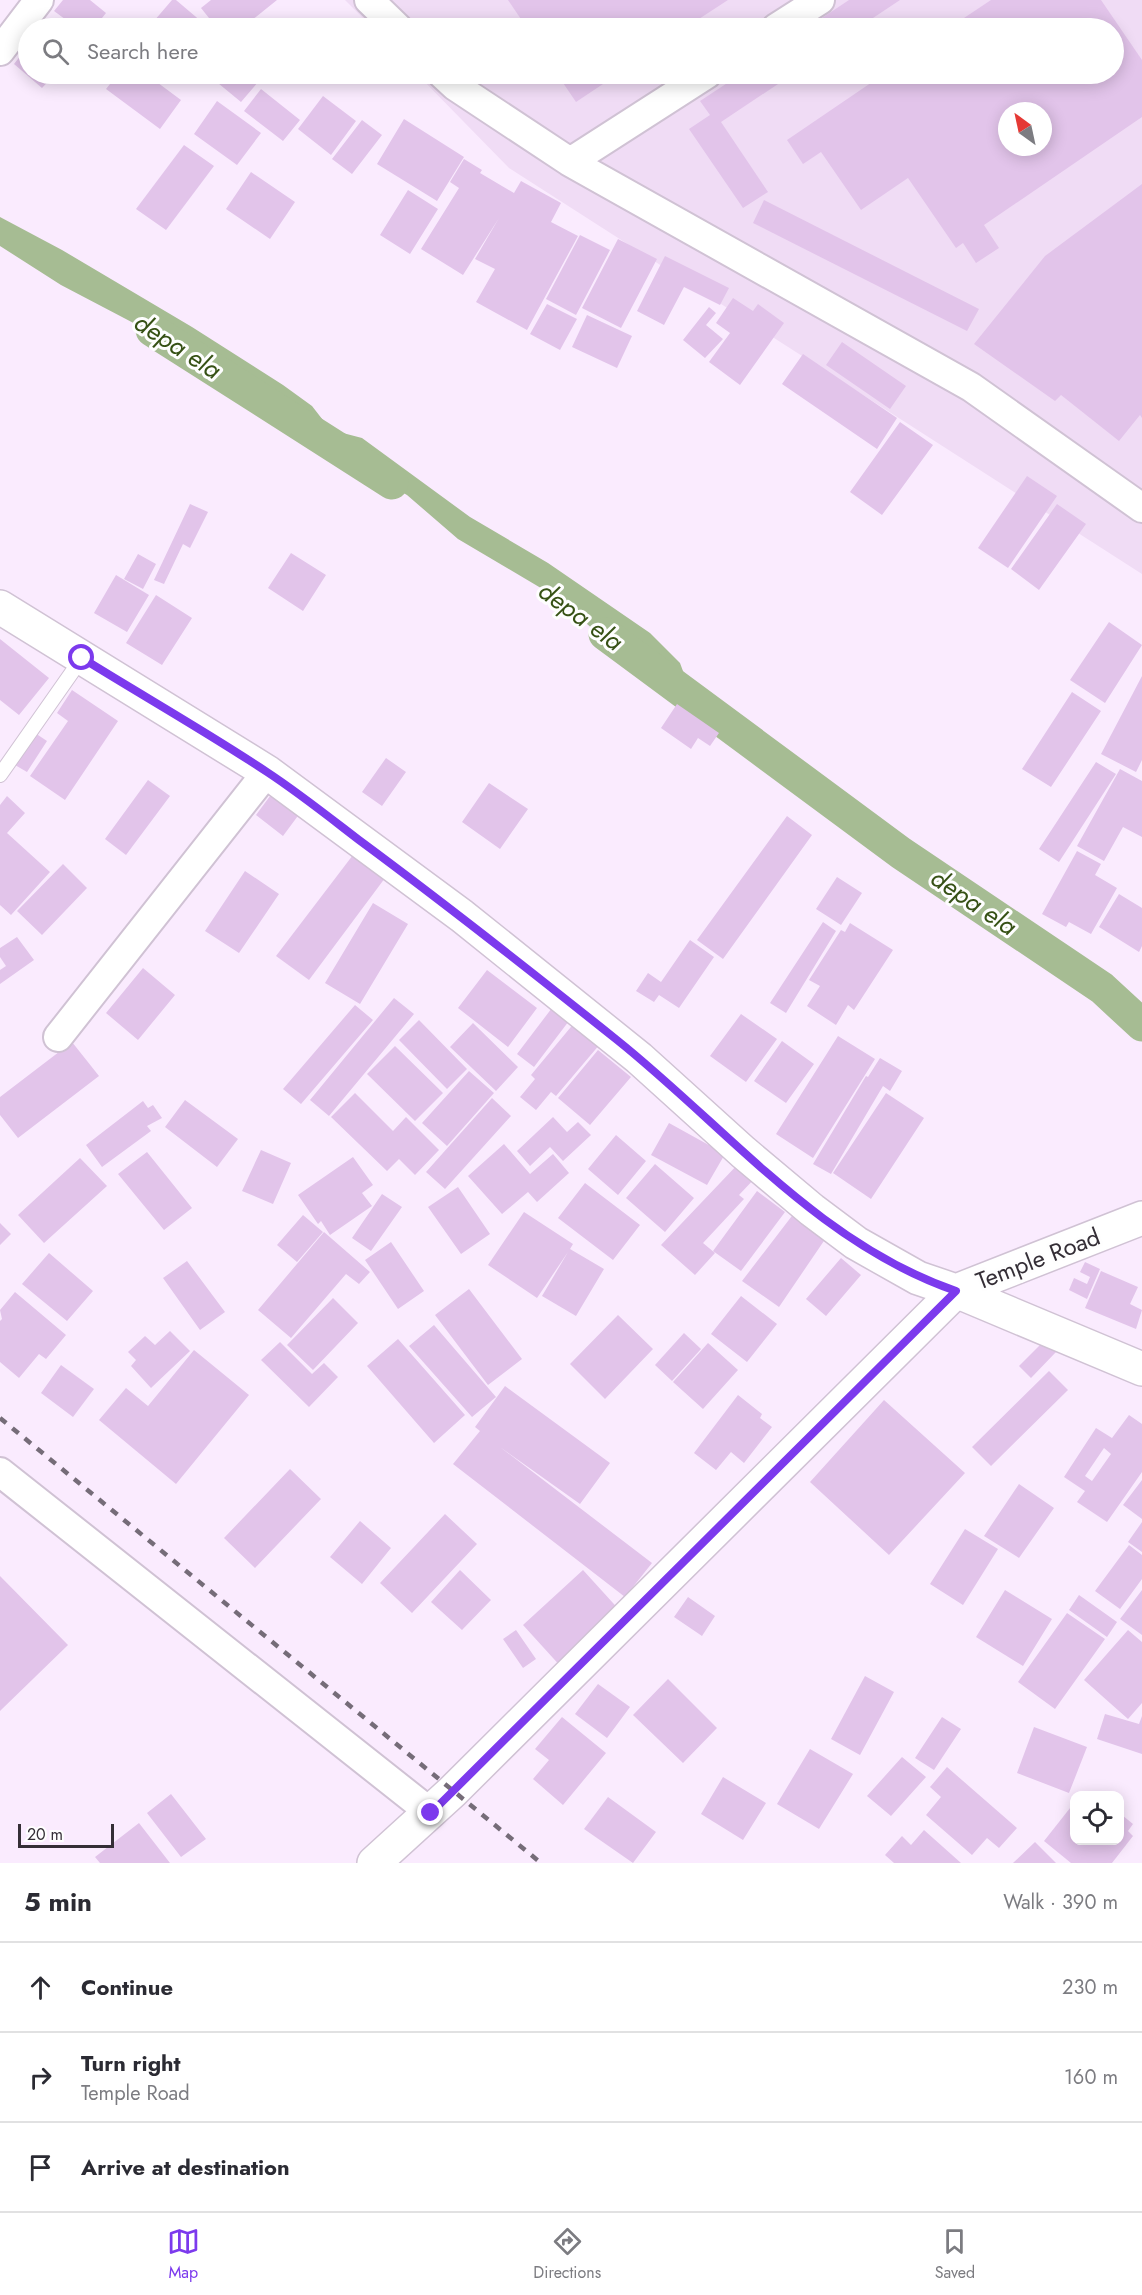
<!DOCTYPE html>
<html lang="en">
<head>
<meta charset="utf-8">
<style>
	body { margin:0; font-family:Jost,sans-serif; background:#f7f7f7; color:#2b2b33 }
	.controls { position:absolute; right:18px; bottom:18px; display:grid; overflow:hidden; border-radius:12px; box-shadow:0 3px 15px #0003 }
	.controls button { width:54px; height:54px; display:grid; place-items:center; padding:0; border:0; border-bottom:2px solid #e1e1e2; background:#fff; color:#2b2b33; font:30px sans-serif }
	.compass { position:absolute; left:998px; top:102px; width:54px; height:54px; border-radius:50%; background:#fff; box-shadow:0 3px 15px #0003; rotate:327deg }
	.scale { position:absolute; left:18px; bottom:15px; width:96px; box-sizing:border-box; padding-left:6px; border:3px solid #342e36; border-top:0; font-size:16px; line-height:21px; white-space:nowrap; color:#342e36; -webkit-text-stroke:4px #fefefe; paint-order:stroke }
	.stop { position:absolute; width:18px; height:18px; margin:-14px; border:4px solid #7c3aed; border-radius:50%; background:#fff }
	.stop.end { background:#7c3aed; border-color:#fff; box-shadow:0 2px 6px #0008 }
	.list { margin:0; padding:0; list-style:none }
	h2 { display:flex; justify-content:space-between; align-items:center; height:78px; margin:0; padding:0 24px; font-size:26px }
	h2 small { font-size:20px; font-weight:400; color:#7c7c81 }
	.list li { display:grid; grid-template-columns:39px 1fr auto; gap:18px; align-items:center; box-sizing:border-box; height:90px; padding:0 24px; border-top:2px solid #e1e1e2 }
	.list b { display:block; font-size:22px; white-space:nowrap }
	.list p { margin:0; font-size:20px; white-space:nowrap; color:#7c7c81 }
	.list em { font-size:20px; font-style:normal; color:#7c7c81 }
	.icon { flex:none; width:33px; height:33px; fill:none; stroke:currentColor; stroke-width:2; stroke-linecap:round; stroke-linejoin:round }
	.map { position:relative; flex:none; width:1142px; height:1863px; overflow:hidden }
	.search { position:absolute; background:#fff; box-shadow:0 3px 15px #0003; left:18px; right:18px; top:18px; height:66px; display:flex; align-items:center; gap:15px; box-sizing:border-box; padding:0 21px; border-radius:33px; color:#7c7c81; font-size:22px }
	.sheet { height:348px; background:#fff }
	nav { display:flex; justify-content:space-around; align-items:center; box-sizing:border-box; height:84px; border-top:2px solid #e1e1e2; background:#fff; font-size:16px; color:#7c7c81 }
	nav a { display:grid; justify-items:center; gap:3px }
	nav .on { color:#7c3aed }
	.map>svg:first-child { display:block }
	.built { fill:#f0dcf5; fill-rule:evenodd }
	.water { fill:#a6bc93 }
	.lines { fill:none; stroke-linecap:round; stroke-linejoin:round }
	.canal { stroke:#a6bc93; stroke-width:33 }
	.building { fill:#e2c4ea; fill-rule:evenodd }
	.service-casing { stroke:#d0c2d4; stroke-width:16 }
	.minor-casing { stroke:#d0c2d4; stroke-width:32 }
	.tertiary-casing { stroke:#d0c2d4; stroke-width:36 }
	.service { stroke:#fff; stroke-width:14 }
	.minor { stroke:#fff; stroke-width:28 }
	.tertiary { stroke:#fff; stroke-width:33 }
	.rail { stroke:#756c78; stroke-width:4.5; stroke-dasharray:8 8; stroke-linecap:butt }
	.route { stroke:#7c3aed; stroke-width:8 }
	.labels { text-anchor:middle; stroke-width:6; stroke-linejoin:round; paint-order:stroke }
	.street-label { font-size:24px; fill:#342e36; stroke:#fefefe }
	.water-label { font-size:26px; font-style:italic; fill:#365115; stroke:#fefefe }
</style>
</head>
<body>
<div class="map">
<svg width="1142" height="1863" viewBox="0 0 1142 1863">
	<rect width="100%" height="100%" fill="#faebfe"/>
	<!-- built -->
	<path class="built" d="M345,0H1142V574L509,168L417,74H1114V28H373ZM1007,111H1043V147H1007Z"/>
	<!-- water -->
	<path class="water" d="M0,217L62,250L192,327L283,385L312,406L326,424L339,432L362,438L470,517L548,563L650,633L680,663L687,682L659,671L602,637L556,597L458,539L407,495L377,478L356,458L337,445L316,438L267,393L61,285L0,246Z"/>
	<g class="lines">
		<!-- canal -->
		<path class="canal" d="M152,330L392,483
			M605,634L901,853L1102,988L1142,1025"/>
	</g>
	<!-- building -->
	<path class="building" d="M63,0H90L106,13L94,28H77L54,11Z
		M172,0H176L209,28H163L154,21Z
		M211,0H277L242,28H217L201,8Z
		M508,0H728L685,28H527Z
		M849,0H900L858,28H807Z
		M991,0H1101L1142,60V117L984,225L999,248L976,263L963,243L956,248L908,178L861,210L821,152L803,164L787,140L884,74H1114V28H949ZM1007,111H1043V147H1007Z
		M253,22L261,28H247Z
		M28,46V74H55L42,88L14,64Z
		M118,74H146L181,100L160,129L106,89Z
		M207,74H265L241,102Z
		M557,74H618L576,102Z
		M741,74H793L721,122L768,192L743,208L689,129L710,115L700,101Z
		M261,89L300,120L283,141L244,111Z
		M323,96L356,121L331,155L298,129Z
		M217,101L261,133L237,165L194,134Z
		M404,119L464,157L437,201L377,164Z
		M362,120L382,135L352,174L332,159Z
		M184,145L214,166L166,230L136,209Z
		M464,159L482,170L480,173L514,193L521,181L561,203L551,222L578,236L527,330L476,302L495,269L475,259L499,218L463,275L421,249L459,188L450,182Z
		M251,172L295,202L270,239L226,209Z
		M1142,184V418L1140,415L1119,441L1061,395L1055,401L974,344L1045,256Z
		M408,190L438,209L410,254L380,235Z
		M764,200L979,309L967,331L753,223Z
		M580,235L610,250L576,315L546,299Z
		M618,239L657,259L621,328L582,308Z
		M665,256L729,288L720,305L684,287L664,325L637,311Z
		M733,298L753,311L758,304L784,323L740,385L709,362L730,333L716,323Z
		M547,304L577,319L560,350L530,334Z
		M709,307L716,313L706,325L723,339L705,358L683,340Z
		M587,315L632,336L617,368L572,347Z
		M842,342L906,386L890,409L826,365Z
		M803,354L897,418L877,449L782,384Z
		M900,422L933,445L882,515L850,492Z
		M1027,476L1057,496L1008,568L978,548Z
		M190,504L208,512L190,548L183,544L164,584L154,580Z
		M1057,504L1086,524L1039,590L1011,569Z
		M291,553L326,575L303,611L268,588Z
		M138,554L156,564L143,589L124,579Z
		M116,575L149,595L127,632L94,613Z
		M156,595L192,618L162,665L126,643Z
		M1109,622L1142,645L1105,703L1070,680Z
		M0,639L49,678L19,715L0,700Z
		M1142,676V760L1136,772L1101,754Z
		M72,690L118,721L65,800L30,776L68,721L57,713Z
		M1072,692L1101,711L1051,787L1022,769Z
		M677,704L719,733L710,746L698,738L691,749L661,728Z
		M35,733L47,741L27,772L15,765Z
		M386,758L406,772L382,806L362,792Z
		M1096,762L1116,774L1059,862L1039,849Z
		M1120,769L1142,781V837L1123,827L1104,861L1077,846Z
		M148,780L170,796L126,855L105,839Z
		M489,783L528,809L500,849L462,822Z
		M276,788L303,809L283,836L256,815Z
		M7,796L25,813L7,833L50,872L11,915L0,905V805Z
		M787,816L812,835L723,959L697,940Z
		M356,851L388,874L309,980L276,956Z
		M1077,851L1101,864L1095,875L1117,888L1091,934L1069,922L1066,927L1042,914Z
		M63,864L87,888L42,935L17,911Z
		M245,871L279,894L239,953L205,931Z
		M837,877L862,893L841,925L816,909Z
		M1119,894L1142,908V946L1139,952L1099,927Z
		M373,903L408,924L360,1004L325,983Z
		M823,922L836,931L786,1013L770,1003Z
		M850,923L893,950L854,1010L848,1005L836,1025L807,1006L820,986L809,980L841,930L845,932Z
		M17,937L34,960L0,984V970L6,966L0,957V948Z
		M690,940L714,957L679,1008L659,995L654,1002L636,991L648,973L661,982Z
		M143,968L175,995L138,1040L106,1013Z
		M487,970L537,1008L508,1047L458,1008Z
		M394,998L414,1014L329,1116L310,1100Z
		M558,1000L575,1013L534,1067L517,1054Z
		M355,1005L373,1020L301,1104L283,1089Z
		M741,1014L777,1039L746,1082L710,1056Z
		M580,1016L606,1037L556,1096L551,1092L536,1110L520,1097L535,1079L531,1075Z
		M419,1020L467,1069L447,1089L399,1040Z
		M473,1023L518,1067L496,1091L450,1047Z
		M838,1036L875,1059L813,1158L776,1134Z
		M782,1041L814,1064L786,1103L754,1081Z
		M72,1042L99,1076L18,1138L0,1115V1097Z
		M395,1046L443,1093L415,1121L367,1074Z
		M598,1050L631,1077L590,1125L558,1098Z
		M880,1058L902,1071L890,1091L883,1086L831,1174L813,1164L866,1076L868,1077Z
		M469,1071L494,1093L447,1146L422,1123Z
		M355,1093L393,1131L406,1117L439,1150L415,1175L399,1159L387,1171L331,1117Z
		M886,1093L924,1118L871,1199L833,1173Z
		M492,1098L511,1116L445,1189L426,1172Z
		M185,1100L238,1139L217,1167L165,1127Z
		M143,1101L148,1108L153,1105L162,1118L147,1126L151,1131L102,1167L86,1145Z
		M553,1117L567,1132L578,1122L591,1135L563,1161L550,1147L530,1166L517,1151Z
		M669,1123L725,1154L707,1185L651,1155Z
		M616,1135L646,1161L618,1195L588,1169Z
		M504,1144L530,1174L553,1154L569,1173L537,1202L528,1192L502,1214L468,1176Z
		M261,1150L291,1163L273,1204L242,1191Z
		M147,1152L192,1208L164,1230L118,1174Z
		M353,1157L373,1185L362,1193L372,1206L330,1235L321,1221L318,1224L298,1195Z
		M80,1158L107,1186L44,1243L18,1215Z
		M740,1162L756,1177L739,1195L744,1199L703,1243L715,1253L695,1275L661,1245Z
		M655,1164L694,1198L665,1232L626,1198Z
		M585,1183L640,1225L613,1260L558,1218Z
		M458,1187L490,1234L461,1254L428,1207Z
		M757,1191L785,1212L741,1271L713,1251Z
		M382,1194L402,1207L371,1251L352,1238Z
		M798,1208L830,1232L779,1307L742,1281Z
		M524,1212L573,1244L570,1249L604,1269L576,1316L542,1296L568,1252L537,1298L488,1265Z
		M303,1215L323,1232L297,1262L277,1245Z
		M0,1223L11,1234L0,1245Z
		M324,1232L370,1272L359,1284L346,1274L291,1338L258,1310Z
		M391,1242L424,1291L398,1309L365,1260Z
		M49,1253L93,1291L67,1321L22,1284Z
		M841,1258L861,1275L826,1316L806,1299Z
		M187,1261L225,1312L200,1330L163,1278Z
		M1085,1262L1100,1269L1087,1299L1069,1290L1074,1278L1087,1284L1090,1277L1080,1272Z
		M1101,1271L1138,1287L1130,1304L1142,1310L1136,1329L1085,1308Z
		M469,1289L522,1359L488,1385L435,1315Z
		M15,1292L66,1335L46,1359L39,1354L19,1378L0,1362V1321L2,1319L0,1310Z
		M741,1296L777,1324L747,1362L711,1334Z
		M333,1298L358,1323L313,1370L287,1345Z
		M618,1315L653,1349L605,1399L570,1364Z
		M434,1325L496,1397L472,1417L409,1346Z
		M170,1331L190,1351L151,1388L131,1366L136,1360L128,1352L145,1336L155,1345Z
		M684,1333L701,1349L672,1381L655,1365Z
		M398,1339L465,1415L434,1443L367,1366Z
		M1044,1341L1056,1352L1031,1378L1019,1366Z
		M280,1342L312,1374L324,1363L338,1377L309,1407L261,1360Z
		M708,1343L738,1370L703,1409L673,1382Z
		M194,1350L249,1395L176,1484L99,1420L126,1388L148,1406Z
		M61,1365L94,1389L73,1417L41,1393Z
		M1049,1371L1068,1390L991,1466L972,1447Z
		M505,1386L610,1463L580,1504L500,1447L652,1563L625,1597L453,1464L480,1431L475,1427Z
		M738,1395L762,1414L760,1418L772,1427L744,1463L731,1452L716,1470L694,1453Z
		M884,1400L965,1473L889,1555L810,1482Z
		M1129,1415L1142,1424V1472L1107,1522L1077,1502L1085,1491L1064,1477L1096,1428L1112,1438ZM1104,1448L1111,1454L1092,1481L1085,1476Z
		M290,1469L321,1499L255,1568L224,1538Z
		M1142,1480V1519L1123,1505Z
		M1019,1484L1054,1508L1019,1558L984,1536Z
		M445,1514L477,1544L412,1613L380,1583Z
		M360,1521L391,1548L362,1584L330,1557Z
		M1142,1522V1552L1128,1542Z
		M965,1529L998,1549L963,1605L930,1584Z
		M1129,1545L1142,1555V1579L1120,1609L1095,1591Z
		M460,1570L491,1600L462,1630L431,1602Z
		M583,1570L623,1614L563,1669L523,1625Z
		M0,1576L68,1645L0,1711Z
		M1005,1590L1052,1619L1023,1666L976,1637Z
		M1142,1590V1635L1120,1619Z
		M1079,1595L1117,1622L1107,1637L1069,1610Z
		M688,1597L715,1616L702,1636L674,1617Z
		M1067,1613L1105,1639L1055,1709L1018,1682Z
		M516,1630L536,1659L523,1668L503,1639Z
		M1128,1630L1142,1642V1703L1128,1719L1084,1680Z
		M865,1676L894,1692L860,1755L831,1739Z
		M668,1679L717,1728L683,1763L633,1715Z
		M598,1684L630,1707L607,1738L575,1714Z
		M1105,1714L1139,1724L1142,1716V1754L1097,1739Z
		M562,1717L606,1753L563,1805L533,1779L549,1760L535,1749Z
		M942,1717L961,1729L934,1770L915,1758Z
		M1034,1727L1087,1747L1069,1793L1017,1773Z
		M810,1749L853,1774L819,1829L777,1804Z
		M902,1757L926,1777L891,1816L867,1796Z
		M947,1767L1017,1828L999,1848L987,1838L972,1855L926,1815L941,1797L930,1787Z
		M723,1777L766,1803L743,1840L701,1814Z
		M171,1794L206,1839L181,1857L147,1813Z
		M608,1797L656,1832L633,1863L584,1829Z
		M1074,1803V1840H1120V1818L1122,1815L1133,1824L1128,1831L1133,1836L1112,1863H1071L1044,1841Z
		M139,1823L170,1863H100L95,1857Z
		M924,1830L961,1863H894L885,1855L902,1836L911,1845Z
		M1035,1842L1056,1863H1013Z"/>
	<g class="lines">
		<defs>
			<path id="service" d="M0,775L82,658"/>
			<path id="minor" d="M369,0L398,28
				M776,28L820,0
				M0,51L39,0
				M442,74L455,86L570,162L971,387L1142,508
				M570,162L707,74
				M58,1037L267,772
				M0,1472L431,1813"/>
			<path id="tertiary" d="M0,607L267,772L462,916L639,1058L743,1152L812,1210L856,1243L918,1278L956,1291L1142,1369
				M374,1863L452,1792L956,1291L1142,1218"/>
		</defs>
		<!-- service casing -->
		<use href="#service" class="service-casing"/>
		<!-- minor casing -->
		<use href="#minor" class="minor-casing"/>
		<!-- tertiary casing -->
		<use href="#tertiary" class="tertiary-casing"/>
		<!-- service -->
		<use href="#service" class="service"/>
		<!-- minor -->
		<use href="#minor" class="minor"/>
		<!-- tertiary -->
		<use href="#tertiary" class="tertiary"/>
		<!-- rail -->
		<path class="rail" d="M0,1418L541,1863"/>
	</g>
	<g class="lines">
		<!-- route -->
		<path class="route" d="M82,658C143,696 207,732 267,772C299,793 329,817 359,840C447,905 532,972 617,1040C727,1128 819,1244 956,1291L431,1813"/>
	</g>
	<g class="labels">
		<!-- street labels -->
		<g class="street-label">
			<text transform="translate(1038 1259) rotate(-21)" y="8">Temple Road</text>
		</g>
		<!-- water labels -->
		<g class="water-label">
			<text transform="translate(178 346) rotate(33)" y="9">depa ela</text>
			<text transform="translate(581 616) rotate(36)" y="9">depa ela</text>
			<text transform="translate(974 902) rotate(34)" y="9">depa ela</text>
		</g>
	</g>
</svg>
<div class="controls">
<button><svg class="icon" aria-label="locate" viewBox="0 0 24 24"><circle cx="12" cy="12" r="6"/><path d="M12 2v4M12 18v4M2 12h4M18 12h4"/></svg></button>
</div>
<svg class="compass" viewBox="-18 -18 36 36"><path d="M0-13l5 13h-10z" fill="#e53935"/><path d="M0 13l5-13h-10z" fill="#7c7c81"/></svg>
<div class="scale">20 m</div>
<div class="stop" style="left:82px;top:658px"></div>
<div class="stop end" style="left:431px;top:1813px"></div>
<div class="search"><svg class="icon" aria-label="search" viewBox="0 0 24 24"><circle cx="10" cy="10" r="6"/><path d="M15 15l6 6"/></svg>Search here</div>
</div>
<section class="sheet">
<h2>5 min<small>Walk · 390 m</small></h2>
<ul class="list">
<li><svg class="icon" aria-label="ahead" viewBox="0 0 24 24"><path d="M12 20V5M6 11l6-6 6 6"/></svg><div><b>Continue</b></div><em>230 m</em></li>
<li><svg class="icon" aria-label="right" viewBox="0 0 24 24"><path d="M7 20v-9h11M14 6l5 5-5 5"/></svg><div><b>Turn right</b><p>Temple Road</p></div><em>160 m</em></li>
<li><svg class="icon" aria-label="arrive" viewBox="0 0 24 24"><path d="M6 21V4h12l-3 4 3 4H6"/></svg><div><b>Arrive at destination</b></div></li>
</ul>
</section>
<nav>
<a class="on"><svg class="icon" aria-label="map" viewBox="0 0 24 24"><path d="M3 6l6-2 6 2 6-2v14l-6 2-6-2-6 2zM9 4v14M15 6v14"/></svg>Map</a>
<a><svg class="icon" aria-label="directions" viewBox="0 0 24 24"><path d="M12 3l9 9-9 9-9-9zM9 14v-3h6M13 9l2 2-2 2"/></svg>Directions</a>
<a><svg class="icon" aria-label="saved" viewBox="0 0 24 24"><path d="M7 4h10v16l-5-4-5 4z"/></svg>Saved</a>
</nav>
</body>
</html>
